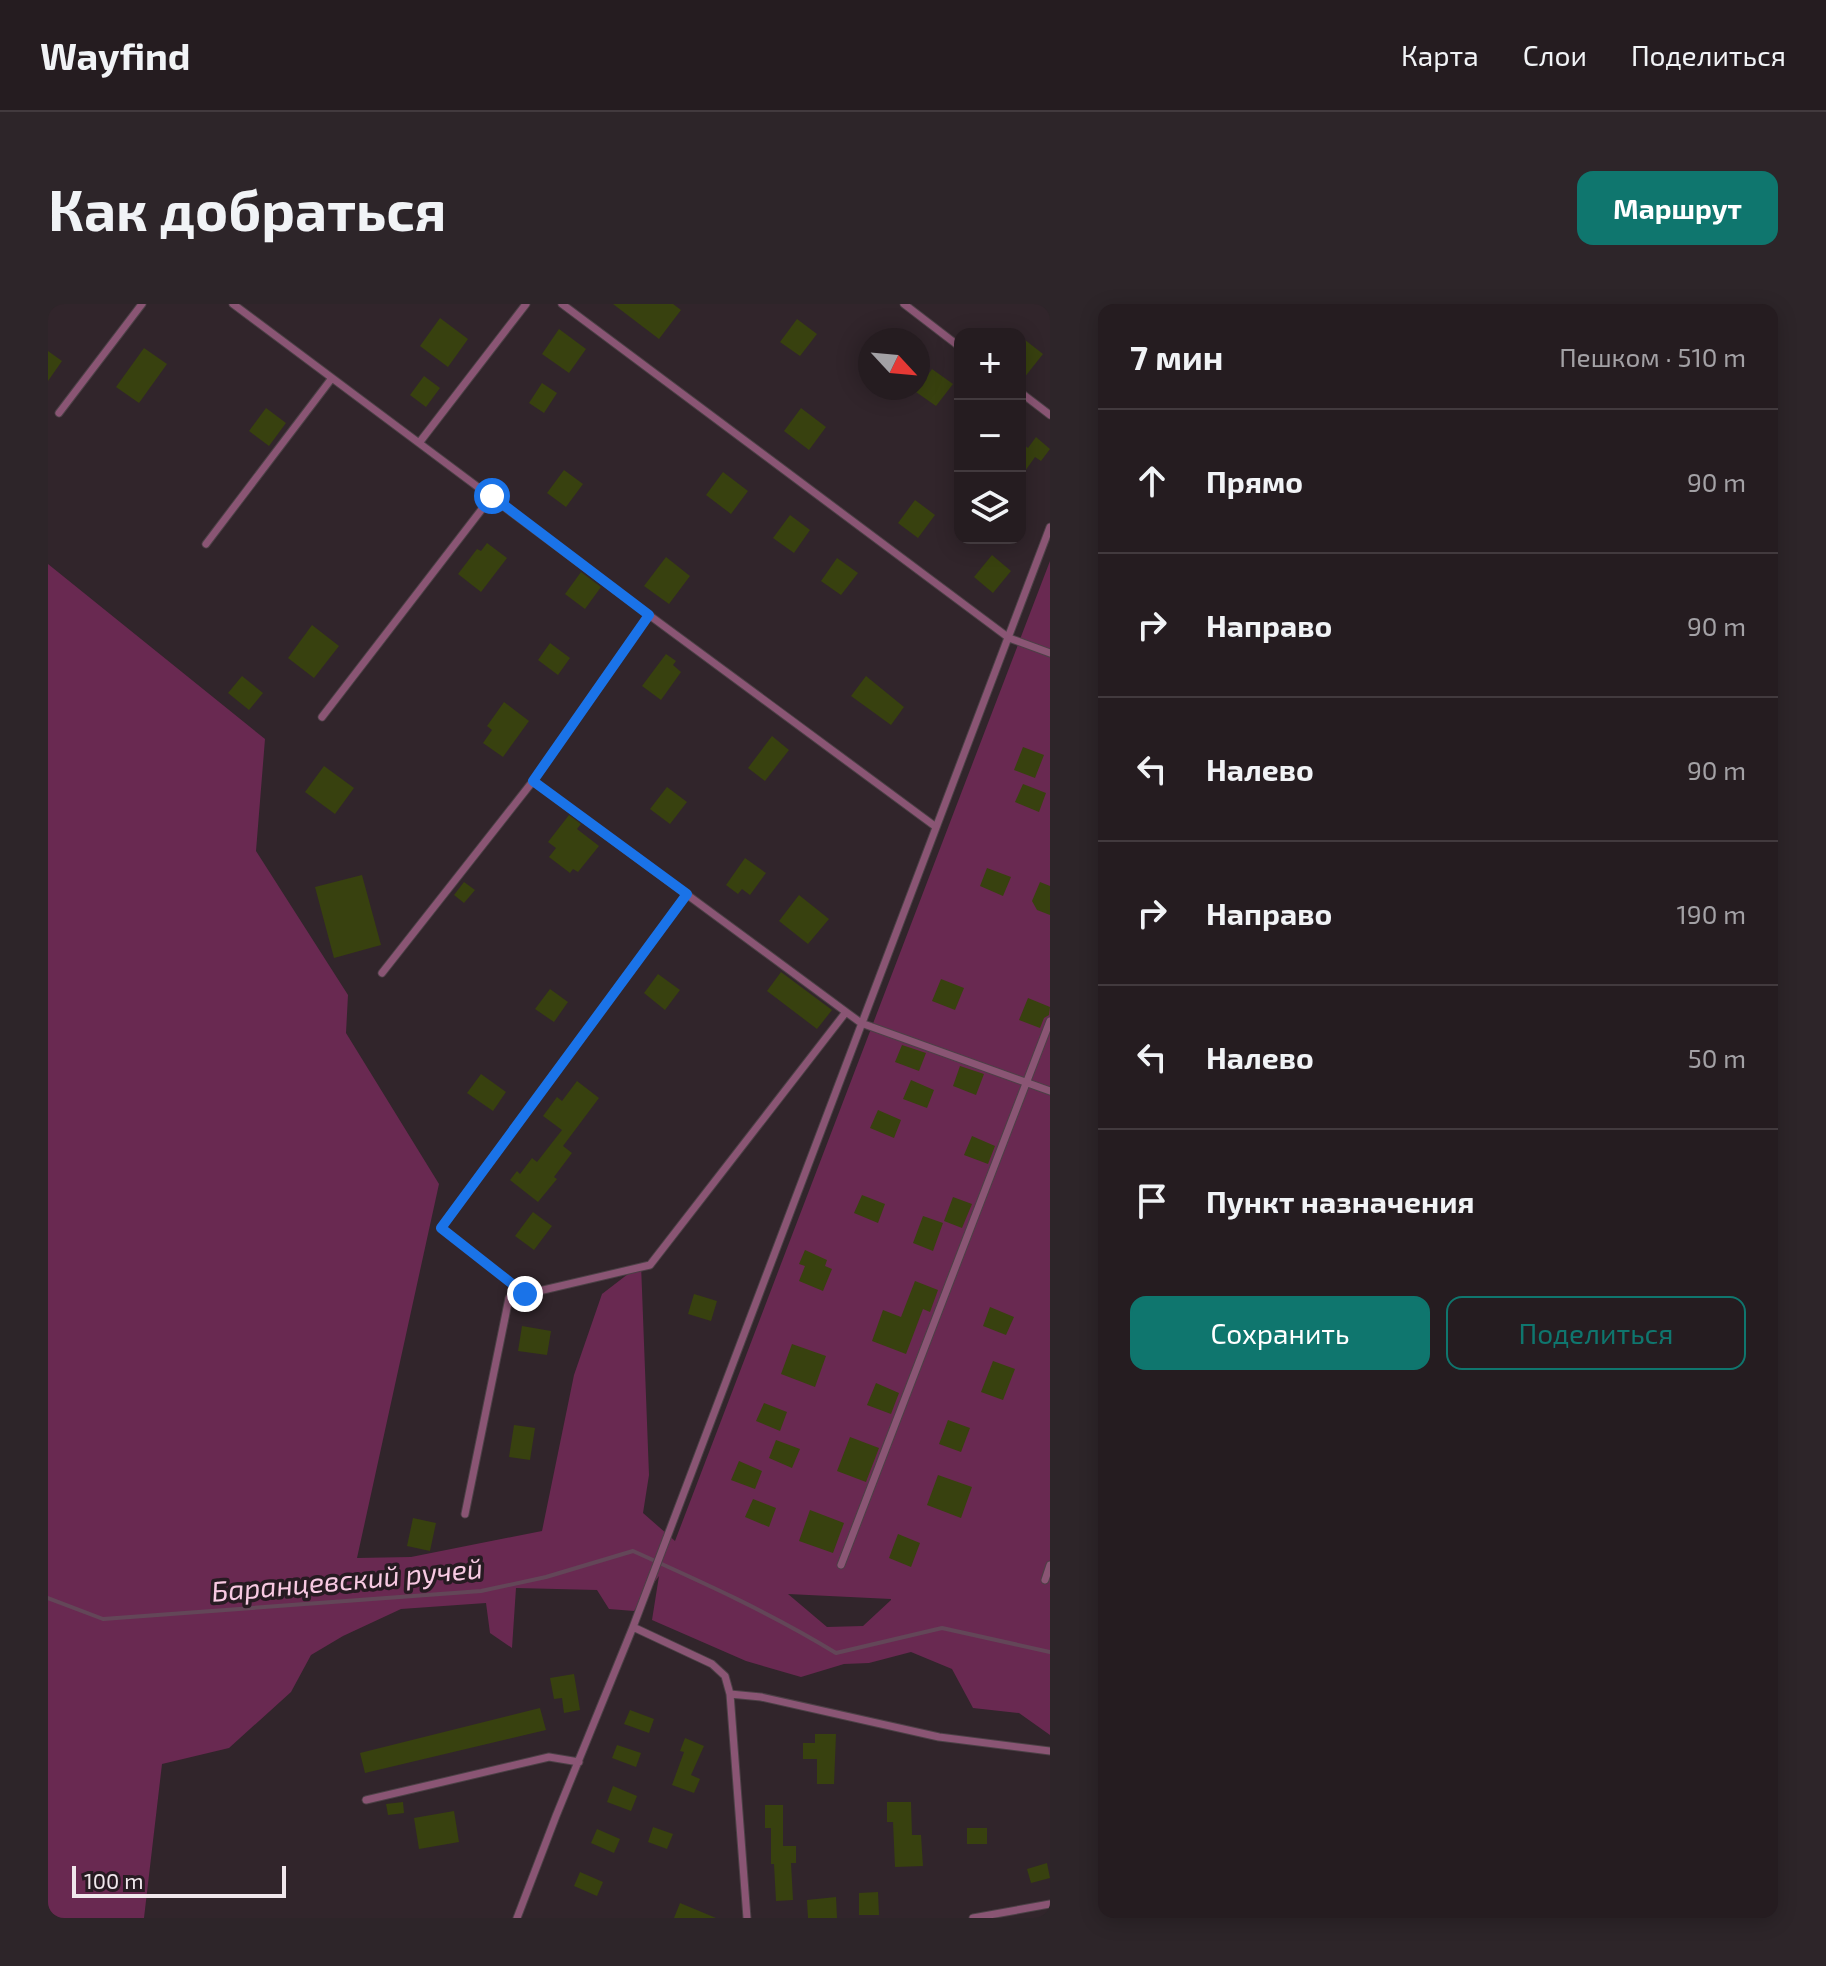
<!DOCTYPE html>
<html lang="ru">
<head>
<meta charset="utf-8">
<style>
	body { margin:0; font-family:"Exo 2",sans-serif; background:#2d2529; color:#f1f3f6 }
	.controls { position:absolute; right:24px; top:24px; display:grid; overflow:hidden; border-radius:16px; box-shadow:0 4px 20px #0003 }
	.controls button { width:72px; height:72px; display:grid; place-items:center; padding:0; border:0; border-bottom:2px solid #423a3e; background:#251c20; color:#f1f3f6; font:40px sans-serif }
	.compass { position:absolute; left:810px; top:24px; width:72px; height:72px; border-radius:50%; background:#251c20; box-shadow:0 4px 20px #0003; rotate:116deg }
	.scale { position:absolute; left:24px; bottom:20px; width:214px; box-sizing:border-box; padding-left:8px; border:4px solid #f0e7ec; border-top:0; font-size:22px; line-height:28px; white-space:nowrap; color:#f0e7ec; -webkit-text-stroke:6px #271b22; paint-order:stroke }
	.stop { position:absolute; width:24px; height:24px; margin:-18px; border:6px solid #1a73e8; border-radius:50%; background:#fff }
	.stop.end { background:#1a73e8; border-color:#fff; box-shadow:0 2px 8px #0008 }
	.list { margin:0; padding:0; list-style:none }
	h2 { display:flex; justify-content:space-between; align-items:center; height:104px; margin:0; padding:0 32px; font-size:34px }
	h2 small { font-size:26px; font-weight:400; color:#a3a1a5 }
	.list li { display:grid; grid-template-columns:52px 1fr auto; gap:24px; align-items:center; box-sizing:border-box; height:144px; padding:0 32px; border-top:2px solid #423a3e }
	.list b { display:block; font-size:30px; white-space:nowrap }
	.list em { font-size:26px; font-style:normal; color:#a3a1a5 }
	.actions { display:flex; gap:16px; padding:24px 32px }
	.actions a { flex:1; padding:18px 0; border:2px solid #0f766e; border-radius:16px; text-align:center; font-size:28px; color:#0f766e }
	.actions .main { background:#0f766e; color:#fff }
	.icon { flex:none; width:44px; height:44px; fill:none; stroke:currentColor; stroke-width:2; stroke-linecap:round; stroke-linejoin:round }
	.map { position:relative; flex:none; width:1002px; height:1614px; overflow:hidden; border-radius:16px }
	header { display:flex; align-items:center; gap:48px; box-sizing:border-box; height:112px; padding:0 40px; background:#251c20; border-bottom:2px solid #423a3e }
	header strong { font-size:38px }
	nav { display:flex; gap:44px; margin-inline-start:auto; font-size:28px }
	.intro { display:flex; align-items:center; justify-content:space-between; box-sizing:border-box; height:192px; padding:0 48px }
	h1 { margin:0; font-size:56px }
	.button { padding:20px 36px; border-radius:16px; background:#0f766e; color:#fff; font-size:28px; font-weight:700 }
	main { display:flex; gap:48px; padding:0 48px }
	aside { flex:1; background:#251c20; border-radius:16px; box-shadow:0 4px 20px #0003 }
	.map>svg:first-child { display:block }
	.green { fill:#692951; fill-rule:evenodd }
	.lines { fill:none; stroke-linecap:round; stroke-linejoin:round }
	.stream { stroke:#634658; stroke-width:4 }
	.building { fill:#38410f }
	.lane-casing { stroke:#4c4046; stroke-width:9 }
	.lane { stroke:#8a5574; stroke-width:7 }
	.route { stroke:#1a73e8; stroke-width:10 }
	.labels { text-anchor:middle; stroke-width:7; stroke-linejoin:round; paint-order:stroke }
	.water-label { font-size:28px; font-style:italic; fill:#f7c9e2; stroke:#271b22 }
</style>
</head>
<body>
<header>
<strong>Wayfind</strong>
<nav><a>Карта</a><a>Слои</a><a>Поделиться</a></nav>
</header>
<div class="intro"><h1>Как добраться</h1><a class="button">Маршрут</a></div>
<main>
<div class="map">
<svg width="1002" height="1614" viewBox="0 0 1002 1614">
	<rect width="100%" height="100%" fill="#31252b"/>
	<!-- green -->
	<path class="green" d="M1002,257V1431L971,1409L925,1404L904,1365L863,1348L821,1359L796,1360L753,1373L698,1357L604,1316L611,1272L586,1307L561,1305L549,1286L468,1284L464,1344L442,1329L438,1299L353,1305L295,1332L263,1351L243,1388L181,1444L114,1460L96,1614H0V260L217,435L208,547L300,691L298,729L391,880L309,1254L363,1253L494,1227L526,1071L554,990L593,960L601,1171L595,1209L627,1237ZM740,1290L843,1295V1296L815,1322L779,1323Z"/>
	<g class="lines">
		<!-- stream -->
		<path class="stream" d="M0,1294L55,1315L433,1287L498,1273L585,1247C654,1278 723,1309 788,1349L894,1324L1002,1348"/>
	</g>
	<!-- building -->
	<path class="building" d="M565,0H625L633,6L611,35Z
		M392,14L420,35L400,63L372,42Z
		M749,15L769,30L752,52L732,38Z
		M511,25L538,45L521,69L494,50Z
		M972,32L995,50L972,79Z
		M96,44L119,60L91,99L68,83Z
		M0,47L14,57L0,77Z
		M884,65L905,80L888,102L868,88Z
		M376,72L392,84L378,103L362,91Z
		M494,79L509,89L496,109L481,99Z
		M218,104L238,119L221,142L201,127Z
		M753,104L778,123L761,146L736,127Z
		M988,133L1002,145L993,157L987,153L972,174V138L980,144Z
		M516,166L535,180L518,203L499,189Z
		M675,168L700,187L683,210L658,191Z
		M867,196L887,211L870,234L850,219Z
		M742,211L762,226L746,249L725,234Z
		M439,239L459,254L433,288L410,270L429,245L433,247Z
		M944,251L963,267L945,289L926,273Z
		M618,253L642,272L621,300L596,282Z
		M789,254L810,269L793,291L773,277Z
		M533,268L553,283L537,305L517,290Z
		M264,321L291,342L266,374L240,354Z
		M502,339L522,354L510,371L490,356Z
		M618,350L628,357L625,361L633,368L613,396L594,382Z
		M194,372L215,389L201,406L180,389Z
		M818,372L856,403L843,421L803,392Z
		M456,398L481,417L455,453L435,439L444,426L439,422Z
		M724,432L741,446L717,477L700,464Z
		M975,443L996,451L987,474L966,466Z
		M276,462L306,484L287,510L257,488Z
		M975,480L998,489L991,508L967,498Z
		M619,483L639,498L622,520L602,505Z
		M521,511L533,520L529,525L551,542L530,568L525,565L522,569L501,553L508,544L500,538Z
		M697,554L718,569L702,591L694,585L690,590L678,581Z
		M939,564L963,573L955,592L932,582Z
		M314,571L333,641L286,654L267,583Z
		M416,578L427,586L416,599L406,591Z
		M992,578L1002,582V611L989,606L984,597Z
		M751,591L781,615L760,640L731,617Z
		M733,668L784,706L769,725L719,687Z
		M610,670L632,686L617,706L596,689Z
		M893,675L916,684L907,706L884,697Z
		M502,685L520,698L506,718L487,705Z
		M980,694L1002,703L1001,711L996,714L992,724L971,716Z
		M854,741L878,749L871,767L847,758Z
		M912,762L936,770L928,791L905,782Z
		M433,770L458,788L445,807L419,789Z
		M863,776L886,786L879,804L855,795Z
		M529,777L551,794L515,842L524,849L506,873L509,875L490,898L462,876L469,867L472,870L484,854L489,858L514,826L495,812L509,793L514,797Z
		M830,806L853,816L846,834L822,824Z
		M924,832L947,842L940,860L916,851Z
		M814,891L837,900L830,919L806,909Z
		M905,893L924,900L914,924L896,917Z
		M485,908L504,922L486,946L467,932Z
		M875,912L895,919L885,947L865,939Z
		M757,946L779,956L777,962L784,965L775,987L751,977L757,962L751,960Z
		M867,977L890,986L882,1008L875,1005L858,1050L824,1037L835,1006L853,1013Z
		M646,990L669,997L663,1017L640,1010Z
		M942,1003L966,1013L958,1031L935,1022Z
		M474,1022L503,1027L499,1051L470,1047Z
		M744,1040L778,1052L767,1083L733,1070Z
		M945,1057L967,1065L955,1096L933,1088Z
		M828,1079L851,1089L843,1110L819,1101Z
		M716,1099L739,1108L732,1127L708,1117Z
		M900,1116L922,1124L913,1148L891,1140Z
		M466,1121L487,1124L482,1156L461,1153Z
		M802,1133L831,1144L818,1178L789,1167Z
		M728,1136L752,1145L744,1164L721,1154Z
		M691,1157L714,1167L707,1185L683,1176Z
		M890,1171L924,1183L913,1214L879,1201Z
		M705,1195L728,1204L721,1223L697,1213Z
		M762,1206L796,1219L785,1249L751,1237Z
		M365,1214L388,1219L382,1247L359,1242Z
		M850,1230L872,1239L863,1263L841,1254Z
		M526,1370L532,1406L516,1409L514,1394L506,1395L502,1374Z
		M492,1404L498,1426L317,1469L312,1449Z
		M582,1406L606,1415L601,1429L576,1420Z
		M767,1430H788L786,1480H769V1455H755V1439H767Z
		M637,1434L656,1442L643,1471L652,1475L646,1489L624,1481L636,1448L632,1447Z
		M569,1441L593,1449L588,1463L564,1454Z
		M565,1482L589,1492L583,1507L559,1498Z
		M355,1498L356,1509L340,1511L338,1500Z
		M839,1498H863L864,1531H873L875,1562L847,1563L845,1518H839Z
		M717,1501H735V1542H748V1559H743L745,1596L728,1597L726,1560H723V1524H717Z
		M406,1507L411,1538L371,1545L366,1514Z
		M605,1523L625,1530L619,1545L600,1538Z
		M919,1524H939V1540H919Z
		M549,1525L572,1535L566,1549L543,1539Z
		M999,1559L1002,1574L983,1579L979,1565Z
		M532,1568L555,1578L549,1592L526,1582Z
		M830,1588L831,1611H811V1589Z
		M788,1593L789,1614H760L759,1596Z
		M632,1599L668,1614H626Z"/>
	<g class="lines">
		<defs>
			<path id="lane" d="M185,0L371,139
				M478,0L371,139L601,311
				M514,0L961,334L1002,349
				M856,0L912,43
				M972,88L1002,111
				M11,109L94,0
				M158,240L284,74
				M274,413L444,192
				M485,477L813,719L1002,787
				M334,669L485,477L601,311L888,523
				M477,990L393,924L639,590
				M417,1210L461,994L602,961L798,708
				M793,1261L1002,717
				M997,1276L1002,1261
				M682,1390L677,1372L664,1360L585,1323L1002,223
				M318,1496L501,1453L531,1458
				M469,1614L508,1512L585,1323
				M699,1614L682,1390L713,1393L891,1433L1002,1447
				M925,1614L1002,1600"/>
		</defs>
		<!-- lane casing -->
		<use href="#lane" class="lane-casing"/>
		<!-- lane -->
		<use href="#lane" class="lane"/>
	</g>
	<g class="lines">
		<!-- route -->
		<path class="route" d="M444,192L601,311L485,477L639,590L393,924L477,990"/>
	</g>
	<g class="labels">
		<!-- water labels -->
		<g class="water-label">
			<text transform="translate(299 1276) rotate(-5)" y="10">Баранцевский ручей</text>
		</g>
	</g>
</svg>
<div class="controls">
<button>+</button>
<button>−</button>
<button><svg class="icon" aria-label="layers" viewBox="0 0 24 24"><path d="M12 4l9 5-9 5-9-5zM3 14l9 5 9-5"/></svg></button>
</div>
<svg class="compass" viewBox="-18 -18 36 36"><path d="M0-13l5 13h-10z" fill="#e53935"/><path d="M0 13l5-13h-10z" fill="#a3a1a5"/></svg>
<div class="scale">100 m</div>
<div class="stop" style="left:444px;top:192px"></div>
<div class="stop end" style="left:477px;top:990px"></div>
</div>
<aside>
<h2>7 мин<small>Пешком · 510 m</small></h2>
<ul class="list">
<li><svg class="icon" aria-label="ahead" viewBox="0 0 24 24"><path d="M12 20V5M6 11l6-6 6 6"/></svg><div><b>Прямо</b></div><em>90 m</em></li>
<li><svg class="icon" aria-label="right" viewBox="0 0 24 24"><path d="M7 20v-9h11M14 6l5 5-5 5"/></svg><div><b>Направо</b></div><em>90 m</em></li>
<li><svg class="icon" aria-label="left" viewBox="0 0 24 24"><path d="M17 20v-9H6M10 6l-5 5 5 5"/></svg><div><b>Налево</b></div><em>90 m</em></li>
<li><svg class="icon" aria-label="right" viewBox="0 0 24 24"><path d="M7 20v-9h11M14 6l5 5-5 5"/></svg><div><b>Направо</b></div><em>190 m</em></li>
<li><svg class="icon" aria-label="left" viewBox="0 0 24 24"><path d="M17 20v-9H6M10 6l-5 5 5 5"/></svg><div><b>Налево</b></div><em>50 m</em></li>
<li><svg class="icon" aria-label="arrive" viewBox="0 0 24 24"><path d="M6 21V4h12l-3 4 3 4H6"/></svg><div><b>Пункт назначения</b></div></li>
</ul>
<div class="actions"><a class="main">Сохранить</a><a>Поделиться</a></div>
</aside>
</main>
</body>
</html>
